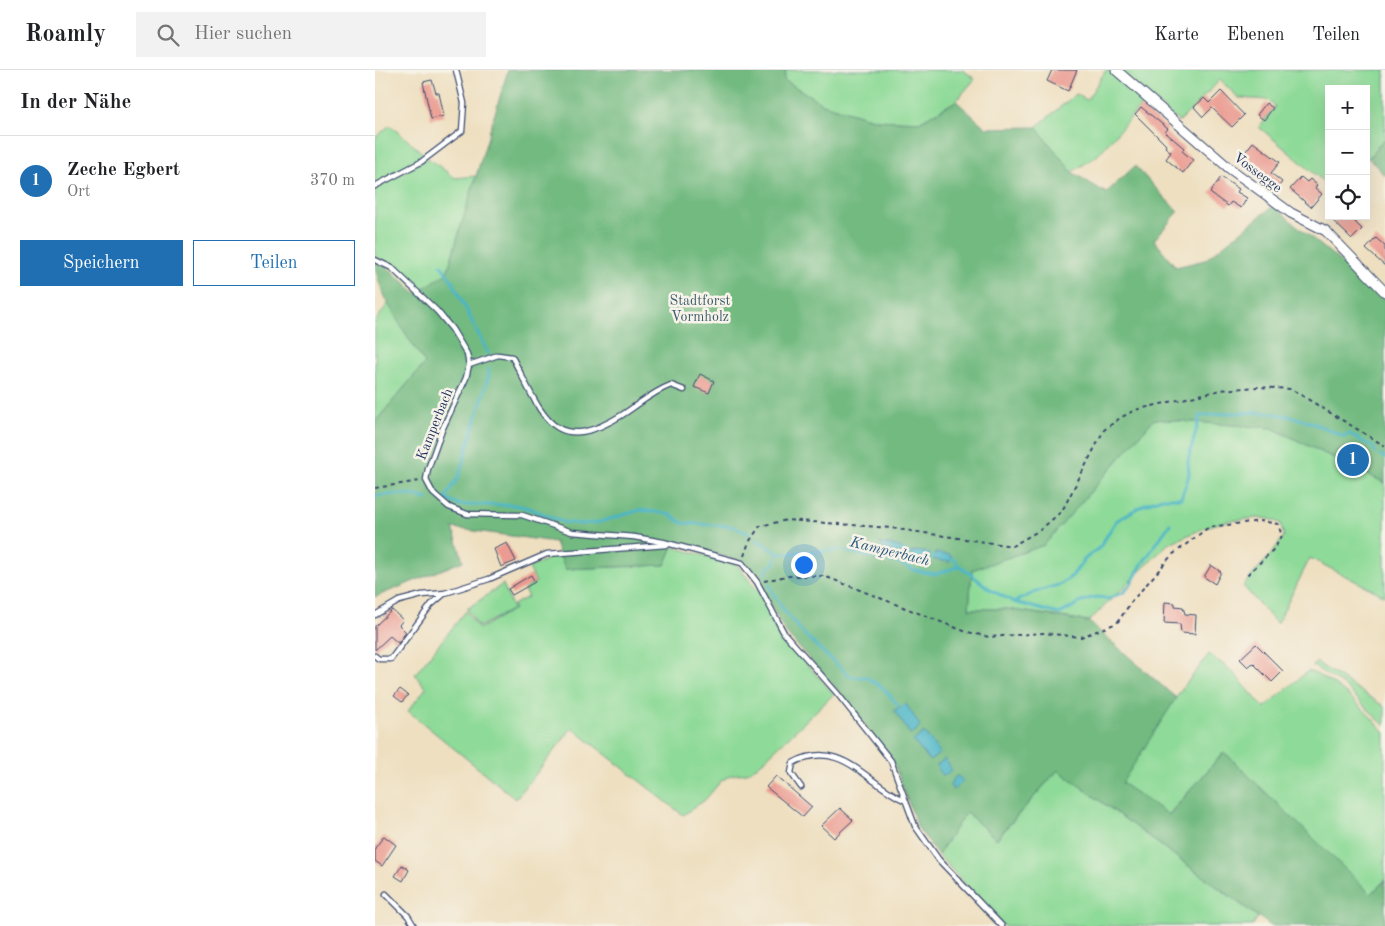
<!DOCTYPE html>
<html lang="de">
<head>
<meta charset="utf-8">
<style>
	body { margin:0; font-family:"Old Standard TT",serif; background:#f2f2f2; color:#202124 }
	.controls { position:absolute; right:15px; top:15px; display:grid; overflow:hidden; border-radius:0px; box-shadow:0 5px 20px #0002 }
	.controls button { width:45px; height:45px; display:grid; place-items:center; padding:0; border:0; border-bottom:1px solid #e0e0e0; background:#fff; color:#202124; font:25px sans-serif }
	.you { position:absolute; left:428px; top:494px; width:18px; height:18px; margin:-12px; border:4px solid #fff; border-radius:50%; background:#1a73e8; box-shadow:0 0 0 8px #1a73e833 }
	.badge { display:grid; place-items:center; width:32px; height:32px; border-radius:50%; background:#1f6fb2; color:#fff; font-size:16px; font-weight:700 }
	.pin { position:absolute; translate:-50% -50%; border:2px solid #fff; box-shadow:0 1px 5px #0006 }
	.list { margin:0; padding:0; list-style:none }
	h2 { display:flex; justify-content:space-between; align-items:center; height:65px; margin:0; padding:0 20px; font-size:21px }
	h2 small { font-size:16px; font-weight:400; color:#757577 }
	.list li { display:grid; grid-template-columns:32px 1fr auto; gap:15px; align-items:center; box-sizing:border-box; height:90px; padding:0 20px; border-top:1px solid #e0e0e0 }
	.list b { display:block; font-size:19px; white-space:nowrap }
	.list p { margin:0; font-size:16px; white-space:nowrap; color:#757577 }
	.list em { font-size:16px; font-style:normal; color:#757577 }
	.actions { display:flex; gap:10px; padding:15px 20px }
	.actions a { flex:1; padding:11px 0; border:1px solid #1f6fb2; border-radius:0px; text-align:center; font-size:18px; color:#1f6fb2 }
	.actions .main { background:#1f6fb2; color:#fff }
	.icon { flex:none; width:28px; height:28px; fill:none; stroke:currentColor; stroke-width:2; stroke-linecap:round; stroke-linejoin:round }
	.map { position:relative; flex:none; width:1010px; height:856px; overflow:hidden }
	header { display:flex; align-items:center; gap:30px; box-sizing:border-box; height:70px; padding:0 25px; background:#fff; border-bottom:1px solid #e0e0e0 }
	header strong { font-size:24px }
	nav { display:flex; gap:28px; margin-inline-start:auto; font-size:18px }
	.search { width:350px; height:45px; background:#f2f2f2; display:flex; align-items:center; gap:12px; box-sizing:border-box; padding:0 18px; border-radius:0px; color:#757577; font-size:19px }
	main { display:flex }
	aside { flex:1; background:#fff }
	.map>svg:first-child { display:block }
	.green { fill:#8eda98; stroke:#54847b }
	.forest { fill:#72ba80; stroke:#46746f }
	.water { fill:#4ab5c7; stroke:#327292 }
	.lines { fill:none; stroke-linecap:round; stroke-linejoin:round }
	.stream { stroke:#4ab5c7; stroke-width:3 }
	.building { fill:#eb9b91 }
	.lane-casing { stroke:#3b496d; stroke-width:7 }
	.street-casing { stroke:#3b496d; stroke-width:11 }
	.path { stroke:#3b496d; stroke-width:2; stroke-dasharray:4 4; stroke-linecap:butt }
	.lane { stroke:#fff; stroke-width:4.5 }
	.street { stroke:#fff; stroke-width:9 }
	.labels { text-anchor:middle; stroke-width:5; stroke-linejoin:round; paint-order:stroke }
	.street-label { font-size:14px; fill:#1b2f5e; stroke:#f7f3e8 }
	.park-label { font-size:14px; fill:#385a6c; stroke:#f7f3e8 }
	.water-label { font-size:15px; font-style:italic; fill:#29577e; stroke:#f7f3e8 }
</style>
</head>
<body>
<header>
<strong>Roamly</strong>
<div class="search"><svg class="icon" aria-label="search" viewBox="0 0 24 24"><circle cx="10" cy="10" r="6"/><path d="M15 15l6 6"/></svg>Hier suchen</div>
<nav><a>Karte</a><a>Ebenen</a><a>Teilen</a></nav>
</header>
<main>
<aside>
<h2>In der Nähe<small></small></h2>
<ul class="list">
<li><span class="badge">1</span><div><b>Zeche Egbert</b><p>Ort</p></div><em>370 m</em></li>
</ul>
<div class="actions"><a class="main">Speichern</a><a>Teilen</a></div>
</aside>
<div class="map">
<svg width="1010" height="856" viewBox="0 0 1010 856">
	<rect width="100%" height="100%" fill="#f7f3e8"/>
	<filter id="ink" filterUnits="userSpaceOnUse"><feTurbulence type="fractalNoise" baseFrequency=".02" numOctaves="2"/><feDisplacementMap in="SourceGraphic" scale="10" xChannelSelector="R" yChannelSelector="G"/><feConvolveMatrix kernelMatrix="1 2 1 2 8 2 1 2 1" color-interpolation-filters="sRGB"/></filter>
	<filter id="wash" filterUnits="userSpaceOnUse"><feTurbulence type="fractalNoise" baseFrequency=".0096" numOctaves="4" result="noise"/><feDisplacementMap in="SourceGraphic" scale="20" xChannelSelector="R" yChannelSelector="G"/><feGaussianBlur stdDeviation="1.12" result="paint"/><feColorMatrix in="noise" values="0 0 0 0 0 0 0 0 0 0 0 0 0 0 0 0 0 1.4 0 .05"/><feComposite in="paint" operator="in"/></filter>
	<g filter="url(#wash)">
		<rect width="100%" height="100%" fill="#eedfc0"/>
		<!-- green -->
		<path class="green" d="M411,0H588L600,9L581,31L544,52L501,50L448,34L409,10Z
			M731,0H736L771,30L722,86L697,102L661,57L701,24L712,30Z
			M745,0H1010V68L991,91V19H954V116L884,57L900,37L893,30L864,28L845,10L804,52Z
			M15,55L51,86L0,114V68Z
			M53,88L80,108L101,106L72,203L44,222L16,194L0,187V119Z
			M14,232L26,256L50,293L0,352V252Z
			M779,349L897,358L1010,413V526L935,488L902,554L868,516L897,483L909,466L905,453L895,449L884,448L852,451L834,456L793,474L714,551L632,539H594L597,500L669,475Z
			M298,477L361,494L384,522L407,567L459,624L383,696L371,703L356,705L346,711L330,730L308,745L197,658L141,729L33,641L51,618L40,604L91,541L104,559L139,539L138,535L153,527L149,520L161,512L154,498L184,483L190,499L290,495Z
			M128,514L138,539L104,557L92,539Z
			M834,584L857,601L889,638L933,601C959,609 993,642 1010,663V810L995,825L849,682L793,745L746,713L801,627Z
			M941,592L1010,637V656L968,615L938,596Z
			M683,700L883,847L877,856H629L563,785L591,742L622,769Z"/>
		<!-- forest -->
		<path class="forest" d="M133,0H411L409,10L448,34L501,50L544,52L581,31L611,58L661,57L697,102L731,123L760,96L803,142L779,170L801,197L830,190L898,136L1010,228V413L897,358L779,349L669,475L597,500L594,539H632L714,552L801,628L747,713L794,745L849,682L996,824L1010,811V855L896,856L683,700L621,769L591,742L563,785L543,758L518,691L464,622L411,563L382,510L367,491L299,474L290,495L190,499L180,472L78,458L88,491L0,527V352L50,293C34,269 0,220 0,192L12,197L41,223L72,203Z
			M1010,68V106L994,88Z"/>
		<!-- water -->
		<path class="water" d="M504,473L526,477L529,481L528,484L511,481Z
			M540,481L555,483L554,490L541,488L534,483Z
			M560,483L575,485L578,489L574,492L559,490Z
			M531,634L545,655L541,661L535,664L519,640Z
			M549,662L565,683L555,691L538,671Z
			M570,689L576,698L574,703L569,706L564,702L562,695Z
			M583,706L588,711L578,720L575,715L580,707Z"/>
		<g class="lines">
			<!-- stream -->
			<path class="stream" d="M66,195L78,212L113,284
				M113,299L114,305L84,406L70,429L85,435H140L154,438L188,452L206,454L221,453L265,440L294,444L307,453L356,456L374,464
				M1005,385L1010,388
				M0,426C19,424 34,422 52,429
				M381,469C388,475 396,477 403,484L465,480L524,493L541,501L561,504L585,496L616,520L639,532L663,521L686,514L697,506L710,489L725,477L741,451L768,435L787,428H806L814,405L813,391L825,346C886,339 914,340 970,367L973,363L998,377L1000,382
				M529,481L534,483
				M555,487H559
				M578,489L584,496
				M391,504L393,497L399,494L403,484
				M394,515C413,554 444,579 476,607H491L508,618L523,635
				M639,532L684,544C701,537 714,522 733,529L749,522L756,514L767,494L795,454"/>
		</g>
		<g id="blocks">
			<!-- building -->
			<path class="building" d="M677,0H702L693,21L672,11Z
				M57,10L61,23H64L69,46L56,49L48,12Z
				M846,21L869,45L857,57L837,38L828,47L819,37L829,28L834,33Z
				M891,33L898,38L889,50L882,45Z
				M766,37L793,59L790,62L809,78L807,81L818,90L808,103L791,89L796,82L790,77L791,75L760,44Z
				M878,72L905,92L896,103L907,112L902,119L884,104L887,101L867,86Z
				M846,107L864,119L862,122L872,128L866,138L856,132L853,136L835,123Z
				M926,107L932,112L935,109L942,115L940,118L947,124L936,137L915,119Z
				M953,146H986L980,152L987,159L977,169Z
				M1001,168L1010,176V196L991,179Z
				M325,304L339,311L334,323L319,317Z
				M132,473L141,491L126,497L119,479Z
				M836,495L846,502L840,514L829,507Z
				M156,505L160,512L137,525L133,519Z
				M790,532L800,533V536L808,537L810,544L821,545L820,564L806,563L805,554L789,553Z
				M17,540L28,550L24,555L31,562L23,573L15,566L0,580V556Z
				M881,574L908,601L897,612L878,593L873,597L865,589Z
				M25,619L33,625L27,632L19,626Z
				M401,706L437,737L428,747L391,717Z
				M465,738L478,750L459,768L446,756Z
				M9,766L21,775L7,796L0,791V778Z
				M27,795L34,800L28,811L20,806Z"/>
		</g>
	</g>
	<g filter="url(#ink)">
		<use href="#blocks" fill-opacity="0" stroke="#3b496d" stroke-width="1"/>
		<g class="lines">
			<defs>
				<path id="lane" d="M0,116L46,92L87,61L89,33L81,0
					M0,190L17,198L62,241L77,259L92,284L94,295L91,308L67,360L53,399L51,410L58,423L74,437L92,444L147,445L197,462L259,467L288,472L367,493L382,512L409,563L462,623L516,691L540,756L564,790L627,856
					M94,295L123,285L137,287C167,342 176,389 247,345C263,335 277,322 296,315L309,320
					M0,545L24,531L47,525L70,523L114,509L172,484L291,475
					M0,586L4,589H16L56,535L70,523
					M426,717L416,703L418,693C465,667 491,713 529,730
					M11,824L33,846L39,856"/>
				<path id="street" d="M741,0L854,98L916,143L951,161L1010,222"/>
			</defs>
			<!-- lane casing -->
			<use href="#lane" class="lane-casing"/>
			<!-- street casing -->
			<use href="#street" class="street-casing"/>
			<!-- path -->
			<path class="path" d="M0,418L45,411
				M369,486L374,472L385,456L412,450L516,458L637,476L665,460L687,441L729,360L745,348L760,340L846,320L882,317L916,319L1010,376
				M389,511L412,506H449L589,561L614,567L668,563L706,567L742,553L757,531L797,485L834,457L886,451L903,454L907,466L899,479L870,507"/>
			<!-- lane -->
			<use href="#lane" class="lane"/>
			<!-- street -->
			<use href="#street" class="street"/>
		</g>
	</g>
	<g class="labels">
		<!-- street labels -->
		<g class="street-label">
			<text transform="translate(883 102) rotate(37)" y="5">Vossegge</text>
			<text transform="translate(59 354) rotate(-68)" y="5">Kamperbach</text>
		</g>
		<!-- park labels -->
		<g class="park-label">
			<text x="325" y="235">Stadtforst<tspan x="325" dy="16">Vormholz</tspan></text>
		</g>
		<!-- water labels -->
		<g class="water-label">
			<text transform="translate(515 481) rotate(14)" y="5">Kamperbach</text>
		</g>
	</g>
</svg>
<div class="controls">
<button>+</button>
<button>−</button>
<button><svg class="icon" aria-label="locate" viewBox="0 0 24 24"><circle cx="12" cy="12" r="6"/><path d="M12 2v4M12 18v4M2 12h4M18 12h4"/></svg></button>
</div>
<div class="you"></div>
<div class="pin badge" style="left:978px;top:390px">1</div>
</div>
</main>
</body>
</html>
